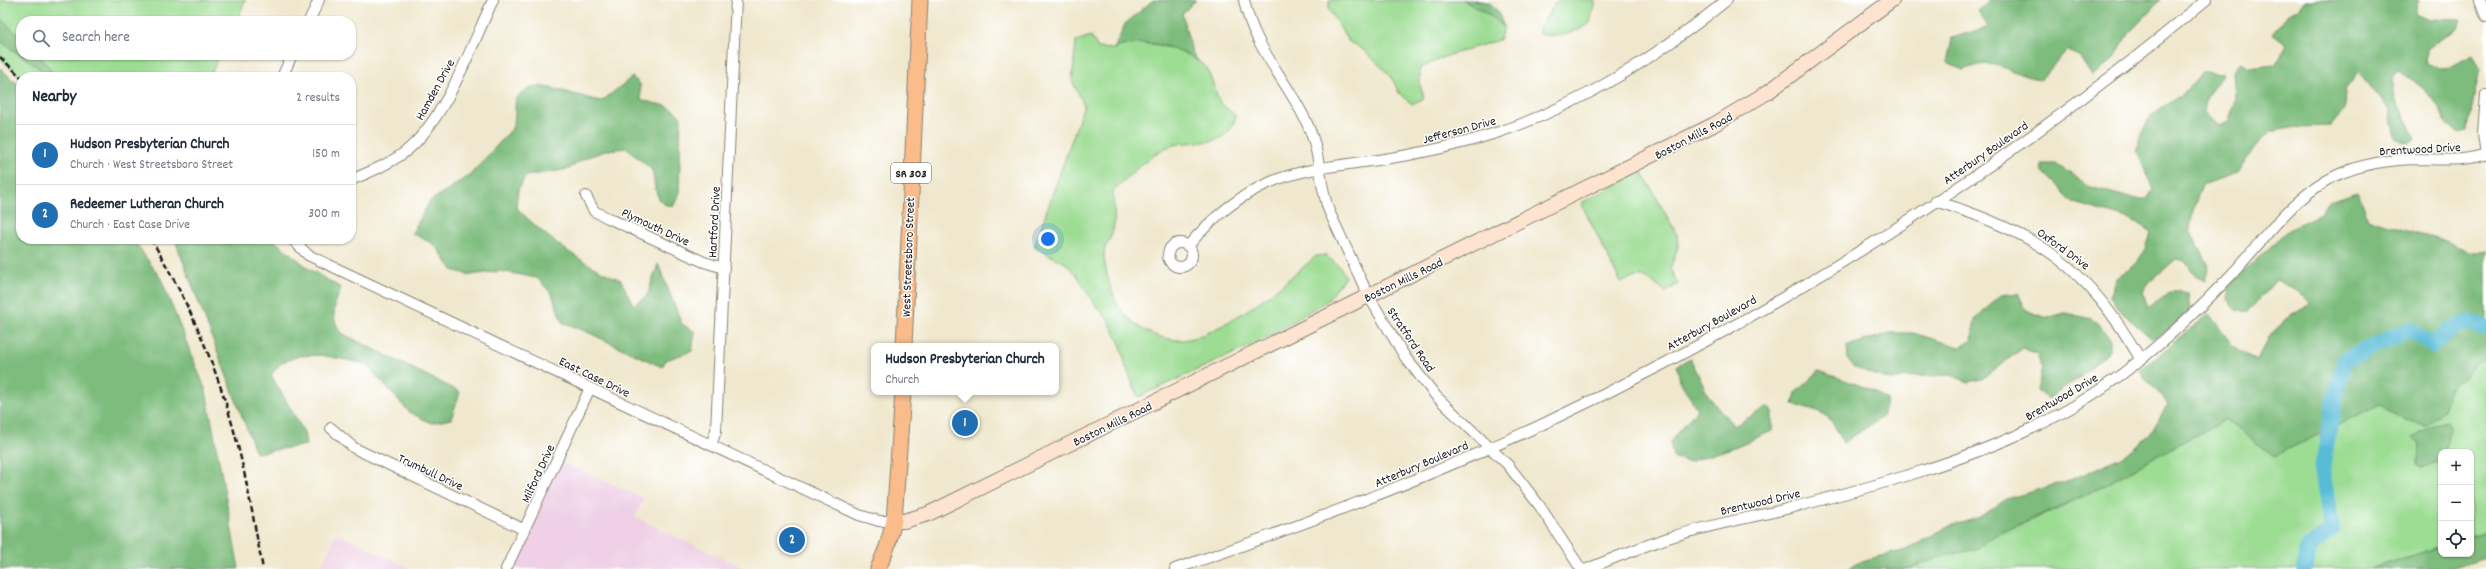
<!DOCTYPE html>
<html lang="en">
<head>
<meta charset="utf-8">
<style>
	body { margin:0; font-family:Dekko,sans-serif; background:#f2f2f3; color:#1f2937 }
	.controls { position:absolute; right:12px; bottom:12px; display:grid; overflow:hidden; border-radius:8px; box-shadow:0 1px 3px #0004 }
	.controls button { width:36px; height:36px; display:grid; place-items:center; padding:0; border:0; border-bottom:1px solid #e0e1e3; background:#fff; color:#1f2937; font:20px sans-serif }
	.you { position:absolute; left:1048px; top:239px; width:14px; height:14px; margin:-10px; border:3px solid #fff; border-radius:50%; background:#1a73e8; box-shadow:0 0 0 6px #1a73e833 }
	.badge { display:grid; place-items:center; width:26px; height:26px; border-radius:50%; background:#1f6fb2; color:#fff; font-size:13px; font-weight:700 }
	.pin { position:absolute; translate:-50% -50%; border:2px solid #fff; box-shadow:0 1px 4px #0006 }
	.popup { position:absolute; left:871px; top:343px; width:188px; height:52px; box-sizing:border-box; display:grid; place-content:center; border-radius:8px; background:#fff; filter:drop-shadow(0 1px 3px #0005); font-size:13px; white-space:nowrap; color:#747a83 }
	.popup b { font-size:15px; color:#1f2937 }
	.popup::after { content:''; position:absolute; left:50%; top:100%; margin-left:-8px; border:8px solid transparent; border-top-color:#fff }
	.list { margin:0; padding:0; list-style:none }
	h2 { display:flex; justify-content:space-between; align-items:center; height:52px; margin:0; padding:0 16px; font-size:17px }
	h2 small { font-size:13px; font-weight:400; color:#747a83 }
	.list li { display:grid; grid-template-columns:26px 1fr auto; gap:12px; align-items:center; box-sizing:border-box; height:60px; padding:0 16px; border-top:1px solid #e0e1e3 }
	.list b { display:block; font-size:15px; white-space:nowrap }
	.list p { margin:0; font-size:13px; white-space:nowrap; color:#747a83 }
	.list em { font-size:13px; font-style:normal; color:#747a83 }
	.icon { flex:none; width:22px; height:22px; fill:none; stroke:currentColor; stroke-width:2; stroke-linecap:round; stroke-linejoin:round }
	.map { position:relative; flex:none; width:2486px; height:569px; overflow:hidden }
	.search { position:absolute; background:#fff; box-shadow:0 1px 3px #0004; left:16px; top:16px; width:340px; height:44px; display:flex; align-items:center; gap:10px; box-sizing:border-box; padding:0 14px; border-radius:16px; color:#747a83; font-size:15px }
	.panel { position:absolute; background:#fff; box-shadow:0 1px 3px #0004; left:16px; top:72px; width:340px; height:172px; border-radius:16px }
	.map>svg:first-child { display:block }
	.built { fill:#efd0e6 }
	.green { fill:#9cdc93; stroke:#5c7c58 }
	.forest { fill:#7dbc7d; stroke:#4c6c4c }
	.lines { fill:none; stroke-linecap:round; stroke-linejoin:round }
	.river { stroke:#59bcd7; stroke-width:16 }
	.street-casing { stroke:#868275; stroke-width:12 }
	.secondary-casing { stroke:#868275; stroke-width:16 }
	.primary-casing { stroke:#868275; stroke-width:17 }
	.street { stroke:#fff; stroke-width:10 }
	.secondary { stroke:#fde4d0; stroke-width:14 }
	.primary { stroke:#f9bc8a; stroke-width:15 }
	.rail { stroke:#1c1c1c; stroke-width:2.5; stroke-dasharray:6 3; stroke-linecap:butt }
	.labels { text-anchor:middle; stroke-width:3; stroke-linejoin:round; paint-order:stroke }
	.shield { fill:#fff; stroke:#606060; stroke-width:1 }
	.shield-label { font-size:12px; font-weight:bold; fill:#1c1c1c }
	.street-label { font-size:13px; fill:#1c1c1c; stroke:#fff }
</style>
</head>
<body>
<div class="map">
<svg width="2486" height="569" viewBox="0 0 2486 569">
	<rect width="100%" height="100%" fill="#fff"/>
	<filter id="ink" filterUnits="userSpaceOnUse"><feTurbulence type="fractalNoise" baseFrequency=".025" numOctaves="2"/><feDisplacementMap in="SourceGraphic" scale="8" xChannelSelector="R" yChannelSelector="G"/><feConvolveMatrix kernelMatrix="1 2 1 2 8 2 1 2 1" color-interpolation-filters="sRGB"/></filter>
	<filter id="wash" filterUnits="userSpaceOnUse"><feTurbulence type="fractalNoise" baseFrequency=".012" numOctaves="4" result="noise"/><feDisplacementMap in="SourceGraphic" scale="16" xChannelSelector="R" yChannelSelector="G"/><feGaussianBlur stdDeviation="0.9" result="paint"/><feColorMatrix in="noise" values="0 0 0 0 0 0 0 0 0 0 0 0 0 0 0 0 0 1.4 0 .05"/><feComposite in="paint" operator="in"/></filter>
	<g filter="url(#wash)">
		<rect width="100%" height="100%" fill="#f0e8ce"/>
		<!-- built -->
		<path class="built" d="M561,462L644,498L635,517L745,569H512Z
			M336,534L353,541L411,569H320Z"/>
		<!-- green -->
		<path class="green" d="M0,0H246L236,21H21V55H220L209,77L21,78L0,58Z
			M1329,0H1463L1489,15L1504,27L1499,40L1449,55L1420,68V85L1424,98L1412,104L1399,93L1391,76L1361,48L1349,42L1329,10Z
			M1558,0H1595L1590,23C1572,35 1560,37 1539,34V28Z
			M1091,36L1098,48L1114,49L1129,42L1158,45L1185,52L1207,68L1220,103L1236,116C1225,154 1196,136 1168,147C1155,151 1124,180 1113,191C1113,203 1116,219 1113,230C1109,245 1101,246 1105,265C1111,293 1117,314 1144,330C1155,336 1167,340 1181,340C1219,338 1288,281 1316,256L1325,255L1341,268L1345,277L1328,300L1263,340L1138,397L1126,367L1121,346L1109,321L1093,302L1077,275L1065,263L1034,247L1084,105L1072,81L1076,41Z
			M1642,171L1677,235L1678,247L1670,269L1678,284L1666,292C1646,279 1644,270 1621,283L1581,203Z
			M2486,358V532L2471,537V452H2441V546L2371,569H1885L2028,522L2090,493L2225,419L2380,405Z"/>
		<!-- forest -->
		<path class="forest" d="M1153,0H1196L1182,14L1192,52L1199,62C1175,45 1142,37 1114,49L1125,24Z
			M1463,0C1490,0 1495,1 1504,27L1489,15Z
			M1990,0H2161L2128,34L2114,59L2092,76L2079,56L2067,51L2041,79C2009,76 1999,54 1963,70L1947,63L1952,38L1988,27L1978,11Z
			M2305,0H2419L2416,14L2428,19L2461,20L2456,30L2441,38L2426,49L2425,62C2447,75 2453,64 2473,55L2480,69L2467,131L2457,133L2444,122C2440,99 2418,83 2399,71L2392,80L2396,101L2416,139L2407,143L2395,138L2390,111L2359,72L2345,90L2344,110L2331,126L2296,127L2270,132L2258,143L2238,173L2202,185L2193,210L2190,230L2209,266L2205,281L2195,276L2185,261L2176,259L2151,281L2143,292L2148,308C2162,298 2169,288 2188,293L2190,311L2165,332L2152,339L2117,308L2110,296L2117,278L2134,266L2146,249L2151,232L2131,219L2074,203L2043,172L2042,164H2056L2091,187L2133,199H2147L2153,190L2137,151L2140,136L2150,118L2173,99L2182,96L2202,72L2222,73L2207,96L2204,111L2219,126L2229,122L2235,100L2233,71L2240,62L2248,68L2275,65L2287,45L2272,34L2288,14L2298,9Z
			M0,19L21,37V55H39L56,77H52L0,41Z
			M0,68L21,87V239H133L161,279L206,391L239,569H0Z
			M632,77L640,84L641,99C659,107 667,101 681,117L679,194L674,205C655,209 655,183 652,170L626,148L608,150L583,159L569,169L526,176L518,190L516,207C545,237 581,264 621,280L633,305L647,296L658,264L682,324L695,332L692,351L666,360L662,367L585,331L562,322L552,294L537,278L500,271L471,275L452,270L435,245L412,233L430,201L471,174L511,130C517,120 514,109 516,98C521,94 526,89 532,87C544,83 586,99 602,101Z
			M2358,192L2368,218C2390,227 2413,231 2436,238C2451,242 2471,256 2486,251V358L2477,363L2450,390L2443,410L2427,426L2405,421L2380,405L2274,456L2225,419L2090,493L1989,538L1978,549L1939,557L1907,569H1848L1861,561L1906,550L1947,527L1978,518L2007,499L2070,480L2122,458L2149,435L2168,404L2139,371L2209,314L2234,347L2257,361L2268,337L2292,314L2311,305L2297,291L2276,280L2249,311H2237L2228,299V286L2290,229L2320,213L2329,201Z
			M272,239L311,270L341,288C334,306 329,319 343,334L460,392L451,419L431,423L409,412L366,364L321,355L299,356L281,363L271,375L304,432L306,445L256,453L175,240Z
			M2018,293L2026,310L2047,318L2065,313L2092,319L2110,338V350L2078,379L2048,399L2037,391L2042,368L2037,354L2023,348L1982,379L1968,382L1951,375L1905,377L1893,380L1877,376L1854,367L1848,359L1847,346L1890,333H1913L1960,347L1972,340L1975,320L1987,307L2001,295Z
			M1690,358L1709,397L1734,426L1767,407L1772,411V431L1732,448L1688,462L1673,457L1670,442L1697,409L1680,381L1677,366Z
			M1819,371L1867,388L1887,399L1882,417L1843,443C1830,413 1824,411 1793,405L1796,392Z
			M2447,421L2450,428L2445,450L2441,452L2439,461L2422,468L2418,465L2419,443L2413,438L2435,424Z
			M2486,532V558L2451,569H2371L2441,546V554H2471V537Z"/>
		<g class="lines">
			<!-- river -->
			<path class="river" d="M2304,569L2308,548L2332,529L2322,469L2334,402L2345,360L2410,329L2433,345L2449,330L2467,322L2486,329"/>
		</g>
	</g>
	<g filter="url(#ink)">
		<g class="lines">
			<defs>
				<path id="street" d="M1244,0C1254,51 1293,86 1311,133C1321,158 1319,185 1329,211L1368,295L1405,357L1436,396L1508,465L1539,505L1581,569
					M2480,0L2486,16
					M309,21L319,0
					M282,77L292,55
					M2486,95L2483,133L2486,155
					M351,180C370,172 389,164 405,152C446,119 471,47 493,0
					M586,196L594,211L608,218L704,262L724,268
					M1936,201C2040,235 2085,264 2141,360
					M292,239L308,255L859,515L879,521H894
					M1168 255a12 12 0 1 1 24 0a12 12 0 1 1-24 0Z
					M1188,246C1211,219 1237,196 1271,182C1304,168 1343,165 1378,160C1419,154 1460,145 1499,132C1585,103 1657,56 1727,0
					M331,428L354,448L525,530
					M711,445L716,431L736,0
					M506,569L590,388
					M1175,569C1299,527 1422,480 1541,425C1779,313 2004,169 2206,0
					M1587,569C1614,558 1640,547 1668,538C1705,526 1744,519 1782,510C1869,488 1969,461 2049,420C2119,384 2178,331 2232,274C2262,242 2287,204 2326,181C2353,165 2384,160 2415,159C2438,159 2463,162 2486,154"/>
				<path id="secondary" d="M894,521H904L928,514L1713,125L1768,92L1892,0"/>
				<path id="primary" d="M904,346L920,0
					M878,569L887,547L894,521L903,392"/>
			</defs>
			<!-- street casing -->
			<use href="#street" class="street-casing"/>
			<!-- secondary casing -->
			<use href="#secondary" class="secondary-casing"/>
			<!-- primary casing -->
			<use href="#primary" class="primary-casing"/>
			<!-- street -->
			<use href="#street" class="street"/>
			<!-- secondary -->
			<use href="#secondary" class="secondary"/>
			<!-- primary -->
			<use href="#primary" class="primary"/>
			<!-- rail -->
			<path class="rail" d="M0,57L21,77
				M151,239C184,294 212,355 230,417C245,467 253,518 263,569"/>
		</g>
	</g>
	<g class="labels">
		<!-- shield labels -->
		<rect class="shield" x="891" y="163" width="40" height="20" rx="3"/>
		<g class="shield-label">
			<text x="911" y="177">SR 303</text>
		</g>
		<!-- street labels -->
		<g class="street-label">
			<text transform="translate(434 89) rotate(-61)" y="5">Hamden Drive</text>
			<text transform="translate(1459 129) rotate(-15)" y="5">Jefferson Drive</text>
			<text transform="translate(1693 135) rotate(-28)" y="5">Boston Mills Road</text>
			<text transform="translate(2420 148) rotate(-3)" y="5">Brentwood Drive</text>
			<text transform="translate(1985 152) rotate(-35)" y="5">Atterbury Boulevard</text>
			<text transform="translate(713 222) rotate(-87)" y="5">Hartford Drive</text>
			<text transform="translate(656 226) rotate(25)" y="5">Plymouth Drive</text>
			<text transform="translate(2064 248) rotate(36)" y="5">Oxford Drive</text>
			<text transform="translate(907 257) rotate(-88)" y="5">West Streetsboro Street</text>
			<text transform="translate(1403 279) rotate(-26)" y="5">Boston Mills Road</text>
			<text transform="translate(1711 322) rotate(-29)" y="5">Atterbury Boulevard</text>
			<text transform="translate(1412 339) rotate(56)" y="5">Stratford Road</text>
			<text transform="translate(595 376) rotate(26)" y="5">East Case Drive</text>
			<text transform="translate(2061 396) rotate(-30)" y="5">Brentwood Drive</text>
			<text transform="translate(1112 423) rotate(-26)" y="5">Boston Mills Road</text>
			<text transform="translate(1421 463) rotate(-23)" y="5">Atterbury Boulevard</text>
			<text transform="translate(431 471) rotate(25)" y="5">Trumbull Drive</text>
			<text transform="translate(537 473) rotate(-65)" y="5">Milford Drive</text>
			<text transform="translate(1760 501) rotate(-13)" y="5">Brentwood Drive</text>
		</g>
	</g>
</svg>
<div class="controls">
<button>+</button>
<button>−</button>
<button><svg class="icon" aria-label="locate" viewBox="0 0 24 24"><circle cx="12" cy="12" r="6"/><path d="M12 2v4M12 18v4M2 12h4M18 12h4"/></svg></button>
</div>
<div class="you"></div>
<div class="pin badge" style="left:965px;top:423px">1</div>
<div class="popup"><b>Hudson Presbyterian Church</b>Church</div>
<div class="pin badge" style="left:792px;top:540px">2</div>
<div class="search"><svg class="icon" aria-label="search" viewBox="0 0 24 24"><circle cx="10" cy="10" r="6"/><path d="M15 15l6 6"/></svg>Search here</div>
<section class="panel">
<h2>Nearby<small>2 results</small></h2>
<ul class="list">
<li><span class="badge">1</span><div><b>Hudson Presbyterian Church</b><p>Church · West Streetsboro Street</p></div><em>150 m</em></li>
<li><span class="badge">2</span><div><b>Redeemer Lutheran Church</b><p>Church · East Case Drive</p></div><em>300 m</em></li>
</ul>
</section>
</div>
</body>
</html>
